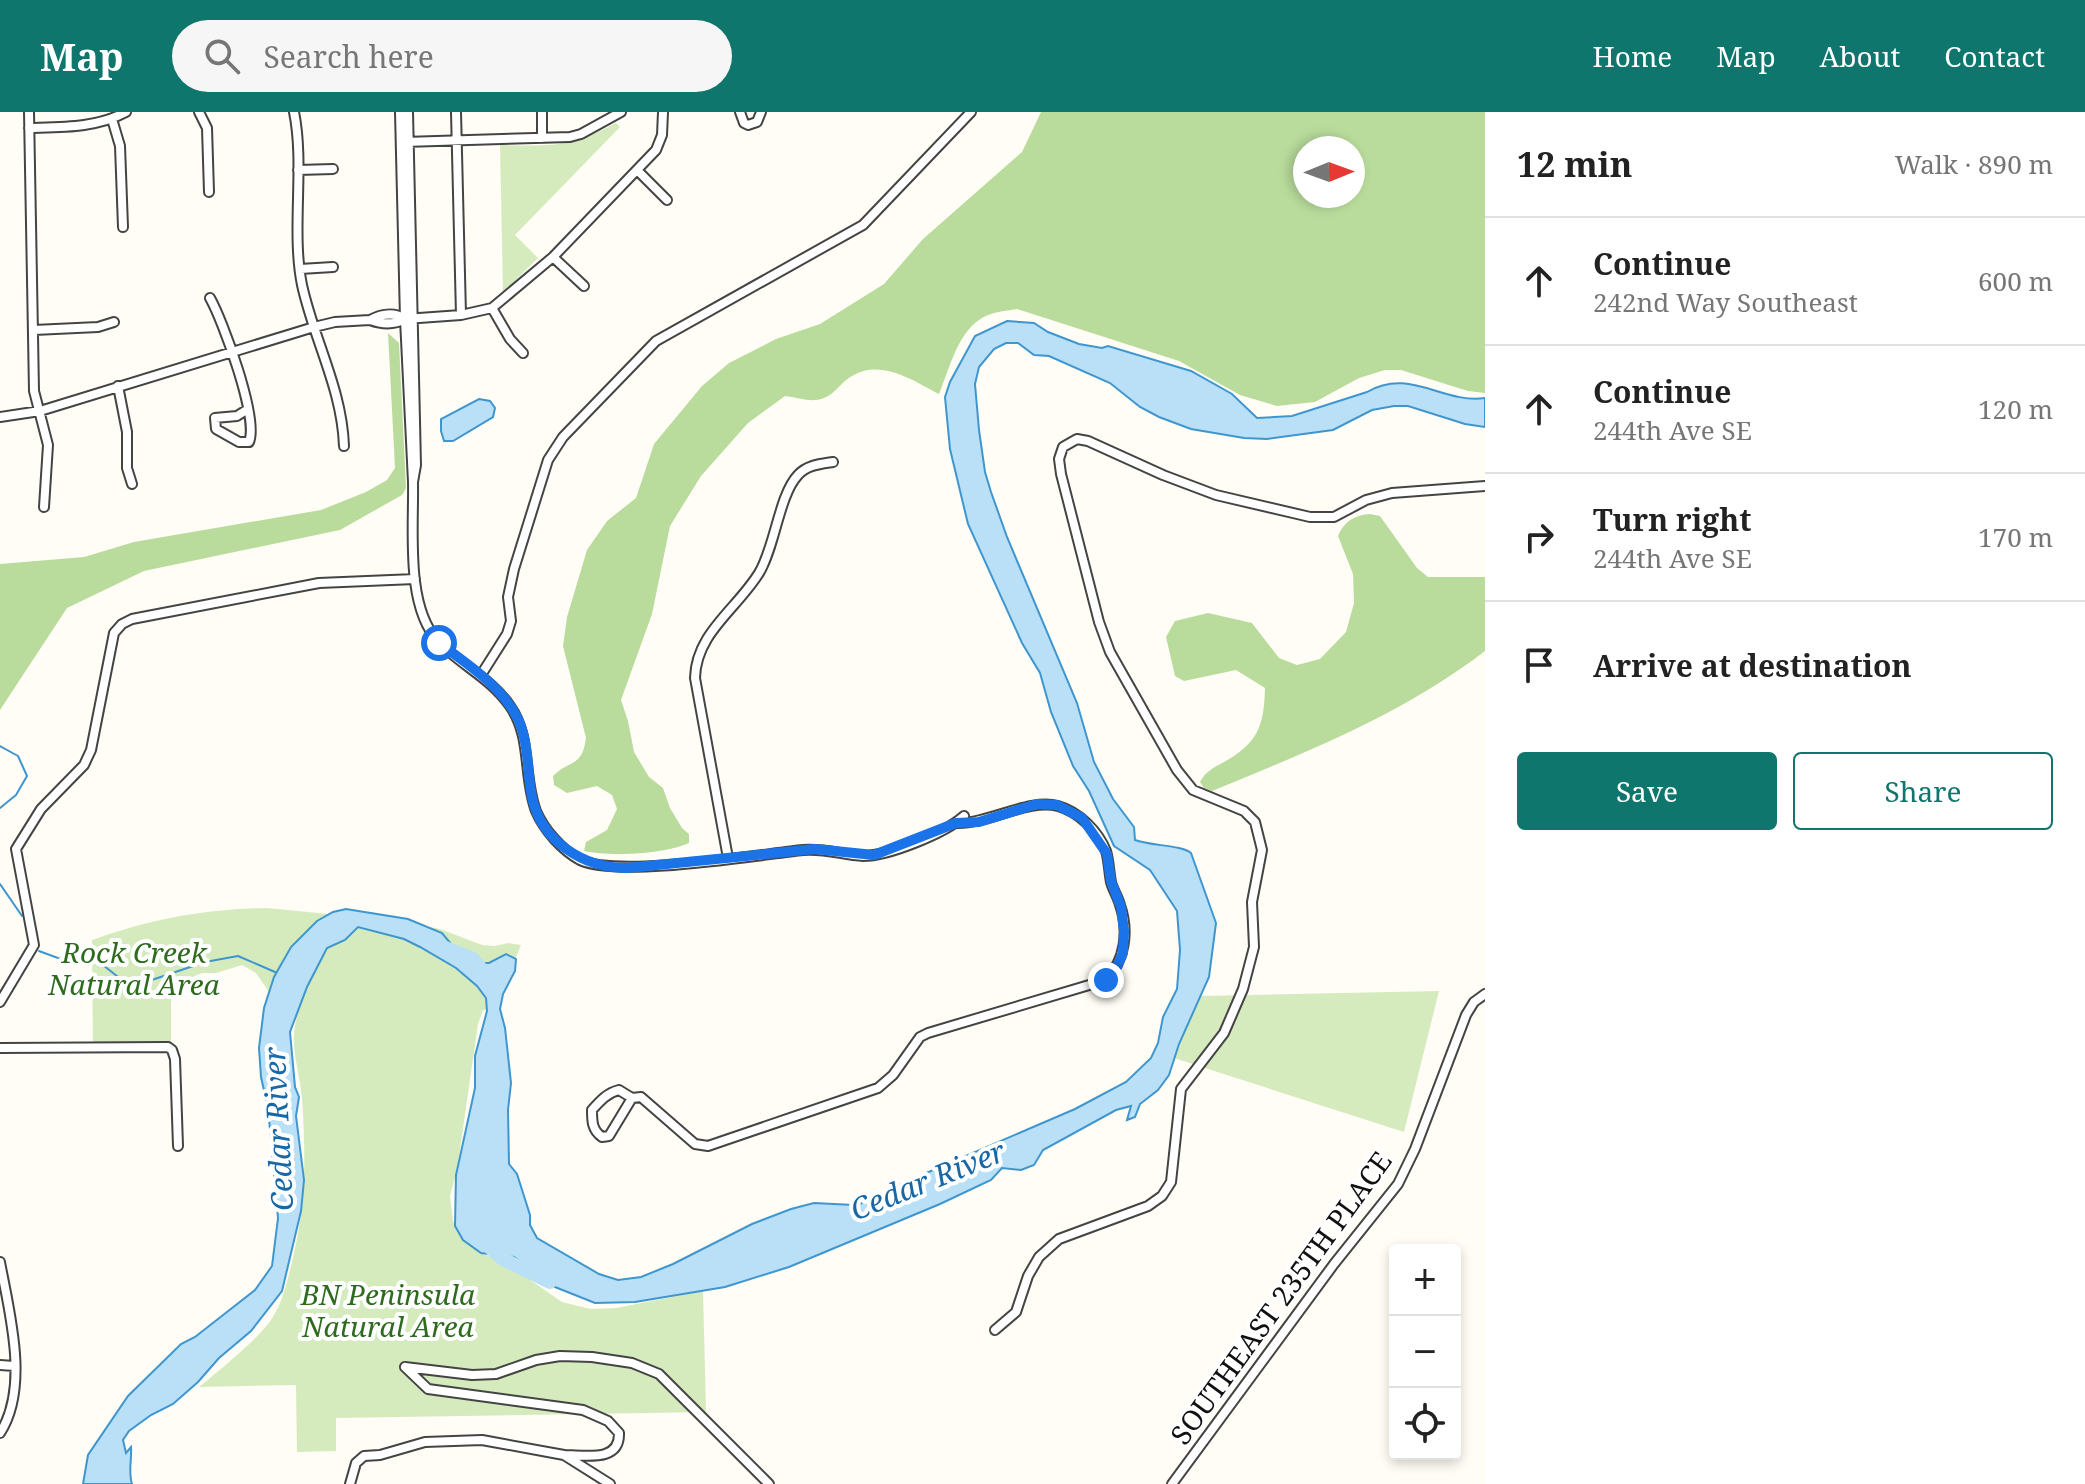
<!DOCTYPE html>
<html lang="en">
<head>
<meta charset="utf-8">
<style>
	body { margin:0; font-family:"Noto Serif",serif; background:#f6f6f6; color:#222 }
	.controls { position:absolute; right:24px; bottom:24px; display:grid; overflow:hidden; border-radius:8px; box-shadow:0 4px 12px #0003 }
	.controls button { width:72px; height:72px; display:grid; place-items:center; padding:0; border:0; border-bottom:2px solid #e0e0e0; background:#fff; color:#222; font:40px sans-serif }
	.compass { position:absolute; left:1293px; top:24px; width:72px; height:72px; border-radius:50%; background:#fff; box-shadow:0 4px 12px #0003; rotate:89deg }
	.stop { position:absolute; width:24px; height:24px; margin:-18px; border:6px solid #1a73e8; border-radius:50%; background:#fff }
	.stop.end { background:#1a73e8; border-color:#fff; box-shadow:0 2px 8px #0008 }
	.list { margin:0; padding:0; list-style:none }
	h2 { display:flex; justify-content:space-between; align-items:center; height:104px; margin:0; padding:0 32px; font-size:34px }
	h2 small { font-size:26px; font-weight:400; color:#767676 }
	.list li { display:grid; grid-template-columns:52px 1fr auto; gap:24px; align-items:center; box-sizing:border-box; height:128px; padding:0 32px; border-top:2px solid #e0e0e0 }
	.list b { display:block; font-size:30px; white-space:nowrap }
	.list p { margin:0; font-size:26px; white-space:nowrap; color:#767676 }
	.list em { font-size:26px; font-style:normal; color:#767676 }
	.actions { display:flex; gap:16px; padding:24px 32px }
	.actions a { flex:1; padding:18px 0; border:2px solid #0f766e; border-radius:8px; text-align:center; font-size:28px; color:#0f766e }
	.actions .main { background:#0f766e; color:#fff }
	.icon { flex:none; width:44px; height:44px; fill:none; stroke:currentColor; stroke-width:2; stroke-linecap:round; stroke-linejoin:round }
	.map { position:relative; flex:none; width:1485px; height:1372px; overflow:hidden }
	header { display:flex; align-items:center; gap:48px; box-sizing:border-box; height:112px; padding:0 40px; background:#0f766e; color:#fff }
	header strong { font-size:38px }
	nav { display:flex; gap:44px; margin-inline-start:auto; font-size:28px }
	.search { width:560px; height:72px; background:#f6f6f6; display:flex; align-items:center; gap:20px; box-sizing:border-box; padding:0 28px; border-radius:44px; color:#767676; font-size:30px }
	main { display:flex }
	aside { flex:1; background:#fff }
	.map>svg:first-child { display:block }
	.green { fill:#d5ebbd }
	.forest { fill:#b9dc9c; fill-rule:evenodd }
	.water { fill:#b9e0f7; stroke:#3f96cf; stroke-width:2 }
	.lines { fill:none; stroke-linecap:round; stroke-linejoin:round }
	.stream { stroke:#3f96cf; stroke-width:2 }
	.river { stroke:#b9e0f7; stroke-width:14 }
	.minor-casing { stroke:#444; stroke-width:12 }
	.minor { stroke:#fff; stroke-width:8 }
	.route { stroke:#1a73e8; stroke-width:10 }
	.labels { text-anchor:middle; stroke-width:8; stroke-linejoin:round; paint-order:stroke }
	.park-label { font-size:28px; font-style:italic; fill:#2f6b1f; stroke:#fff }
	.street-label { font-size:28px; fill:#111; stroke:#fff }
	.water-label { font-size:30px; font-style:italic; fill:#1768a6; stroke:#fff }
</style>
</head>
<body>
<header>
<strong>Map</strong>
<div class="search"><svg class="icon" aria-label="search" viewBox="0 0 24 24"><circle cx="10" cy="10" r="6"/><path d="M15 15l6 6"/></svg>Search here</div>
<nav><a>Home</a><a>Map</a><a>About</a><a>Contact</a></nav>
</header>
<main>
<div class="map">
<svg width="1485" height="1372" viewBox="0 0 1485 1372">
	<rect width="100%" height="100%" fill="#fffdf5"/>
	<!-- green -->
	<path class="green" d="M616,11L620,15L515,123L538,146L503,180L500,33C552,34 569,36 616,11Z
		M267,796L400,809L440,817L482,833L495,834L508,831L521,833L495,897L483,898L478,912L457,1058L450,1084L453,1109L461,1124L477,1139L507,1152L562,1190L591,1197L616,1196L703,1179L706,1300L336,1306V1339L297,1340L296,1273L199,1275C220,1258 257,1228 271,1208C283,1190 287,1170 292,1150C306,1092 306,1045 302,986C299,954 288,933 298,901L269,880L256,861L242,853L216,861H202L171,874V937L93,938L92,828C150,807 205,797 267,796Z
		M1439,879L1404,1020L1174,946L1200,884Z"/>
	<!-- forest -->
	<path class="forest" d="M1041,0H1485V281L1468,279L1401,258H1385L1359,266L1315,290L1277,294L1240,283L1179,249L1017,197C1004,199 990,200 979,208C957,223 949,258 939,282C914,269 881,246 852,264C838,272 834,286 816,288C807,289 795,285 785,284L748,311L701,364L670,414L652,502L621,588L628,609L634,640L649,665L663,676L670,696L682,716L689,722V731C665,742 610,745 584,739L586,730L607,718L617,697L612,683L597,674L567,681L554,673L553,664C570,647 582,656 586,626L563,534L567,505L587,438L607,409L636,386L654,332L702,274L729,251L776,227L820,212L884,172L923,127L1022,40ZM1305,36H1353V84H1305Z
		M388,221L399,231L406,376L402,383L340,418L144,459L67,496L0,598V452L84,445L134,430L321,398L366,380L387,368L395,356Z
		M1370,402L1380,404L1417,456L1428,465H1485V539C1403,602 1307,640 1212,679L1204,676L1200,670C1206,659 1213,656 1224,650C1258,631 1264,614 1265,576L1236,558L1184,569L1175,564L1166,525L1175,509L1208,501L1252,511L1279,546L1297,553L1320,547L1346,520L1354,491L1353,462L1338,424C1344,409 1355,403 1370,402Z"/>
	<!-- water -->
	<path class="water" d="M1007,209L1034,211L1048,220L1079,232L1102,236L1108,234L1191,259L1232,282L1257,306L1292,304L1367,280C1410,255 1442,292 1485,286V315L1465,312L1408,294H1394L1372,298L1333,318L1267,327L1244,326L1191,317L1159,305L1140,295L1110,271L1049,244L1034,243L1018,231H1006L994,237L979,255L975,272L979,318L985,360L991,380L1007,425L1077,591L1094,650L1113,687L1134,715L1135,728C1151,734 1182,733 1191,741L1216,811L1209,865L1179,932L1169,963L1158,978L1140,992L1135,1005L1127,1008L1131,994L1116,998L1043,1038L1034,1053L1021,1058L1002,1056L991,1068L940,1092L789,1155L725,1175L635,1190L595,1191L555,1175L514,1145L481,1141L463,1128L455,1114L456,1063L475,976V944L487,899L486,886L477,874L456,856L420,835L404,827L358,815L345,828L327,836L307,875L290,920L295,975L299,985L296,1004L304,1068L301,1099L282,1179L251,1219L219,1246L198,1270L173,1292L151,1303L129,1319L123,1328L126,1341L131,1335C132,1347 128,1360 132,1372H83L88,1343L128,1284L181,1232L195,1225L255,1178L272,1154L278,1106L268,996L261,965L259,936L264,896L274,865L291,835L317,809L333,800L346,797L408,807L442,821L456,838L472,851H489L506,842L516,847L515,859L503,882L500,897L505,916L511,971L508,998L509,1052L517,1062L530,1103V1113L537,1126L599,1162L618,1168L641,1165L673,1152L752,1112L791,1097L814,1091L854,1093L867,1090L903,1071L1075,997L1126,970L1151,946L1158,931L1163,905L1177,877L1180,838L1177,799L1150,758L1114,734L1089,679L1073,654L1051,600L1040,561L1022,531L968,412L950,337L945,285L950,270L975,224Z
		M479,287L490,289L495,296L493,305L453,329H444L441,319V307Z"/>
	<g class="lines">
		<!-- stream -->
		<path class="stream" d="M0,696L16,683L27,664L18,644L0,634
			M0,772L22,804
			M39,839L66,849L99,850L131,875L205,850L238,844L275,860"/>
		<!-- river -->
		<path class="river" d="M443,835L473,847L487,864
			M486,1132L503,1147L550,1170"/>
		<defs>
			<path id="minor" d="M29,0L34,279L48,333L44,395
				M199,0L207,16L209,80
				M294,0C305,54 291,119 302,173C314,228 342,277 344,334
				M400,0L405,207L413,370L416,353L408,0
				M456,0L461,203
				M542,0V26
				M740,0L744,11L748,13L757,10L761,0
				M112,7L120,34L123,115
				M29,16C63,15 96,16 126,0
				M404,30L570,25L581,22L621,0
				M298,58L333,57
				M637,58L667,88
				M553,145L584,174
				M300,157L333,155
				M210,186C223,209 259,307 249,330H239L216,317L215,306L237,304L248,297
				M492,196L510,227L523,241
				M405,207C394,200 381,202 370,208C381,212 394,213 405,207L461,203L492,196L553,145L656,38L662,23L663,0
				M34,218L98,215L114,210
				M118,274L127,320V356L132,372
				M0,305L40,299L314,215L335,210L370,208
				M413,370C414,416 405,494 438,529C460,553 491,566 510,594C532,625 523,665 536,699C544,718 562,738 580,748C618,766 756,743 803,738C825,736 843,743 863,744C889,744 945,721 964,704
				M481,563L507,522L511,509L508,485L514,457L548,348L563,325L656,229L863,113L971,0
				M728,746L695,566C696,521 737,497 759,461C775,435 779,383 798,363C807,353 820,352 833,350
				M0,890L34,833L16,737L41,697L84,653L91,638L114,521L122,512L132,507L319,471L415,467
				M0,936L168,935L172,938L175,947L178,1034
				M632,986L619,978C607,981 600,989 592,998C592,1009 592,1018 602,1025L609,1024L632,986L641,985L695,1032L708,1034L878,976L893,963L920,925L928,921L1106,868C1125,849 1129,819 1120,793C1118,785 1113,778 1111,770C1109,760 1109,749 1106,739C1098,719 1079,700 1058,694C1028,686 990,712 956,711
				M0,1150C9,1199 30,1275 0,1321
				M995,1218L1016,1200L1028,1164L1039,1145L1059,1127L1148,1094L1162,1084L1171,1070L1181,977L1224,921L1243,877L1254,835L1252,790L1262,738L1255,710L1244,699L1193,678L1177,658L1110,540L1099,510L1061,362L1059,347L1063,335L1077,327L1088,329L1163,363L1216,383L1310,405H1334L1366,388L1392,381L1485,374
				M0,1253L14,1254
				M405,1255L472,1263L496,1262L536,1248L560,1244L592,1245L632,1251L659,1262L769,1372
				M405,1255L428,1277L583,1298L608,1309L619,1321C620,1351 585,1343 564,1343
				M350,1372L356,1351L364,1344L380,1343L425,1330L482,1328L564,1343L610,1372
				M1172,1372L1334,1152L1398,1072L1415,1037L1466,903L1474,890L1485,882"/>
		</defs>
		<!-- minor casing -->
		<use href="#minor" class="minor-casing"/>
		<!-- minor -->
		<use href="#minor" class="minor"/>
	</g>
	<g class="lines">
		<!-- route -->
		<path class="route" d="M439,531C467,552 502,574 518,607C529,630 527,660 532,685C541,729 583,756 627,756L815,737L874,743L956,711L979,710L1037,692L1057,693L1082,706L1107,742L1111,769L1121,795L1124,819L1123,841L1115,859L1106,868"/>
	</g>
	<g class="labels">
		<!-- park labels -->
		<g class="park-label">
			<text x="134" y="851">Rock Creek<tspan x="134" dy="32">Natural Area</tspan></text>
			<text x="388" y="1193">BN Peninsula<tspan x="388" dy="32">Natural Area</tspan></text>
		</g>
		<!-- street labels -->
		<g class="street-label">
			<text transform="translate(1281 1186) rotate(-54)" y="10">SOUTHEAST 235TH PLACE</text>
		</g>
		<!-- water labels -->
		<g class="water-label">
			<text transform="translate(279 1017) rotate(-93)" y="10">Cedar River</text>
			<text transform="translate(928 1069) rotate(-22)" y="10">Cedar River</text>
		</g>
	</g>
</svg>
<div class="controls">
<button>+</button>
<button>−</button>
<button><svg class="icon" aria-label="locate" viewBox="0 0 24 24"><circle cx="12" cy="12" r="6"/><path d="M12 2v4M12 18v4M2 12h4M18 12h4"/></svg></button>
</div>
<svg class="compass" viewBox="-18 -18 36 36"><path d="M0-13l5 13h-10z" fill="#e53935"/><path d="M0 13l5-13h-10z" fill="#767676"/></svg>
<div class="stop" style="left:439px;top:531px"></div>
<div class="stop end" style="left:1106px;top:868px"></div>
</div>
<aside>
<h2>12 min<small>Walk · 890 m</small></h2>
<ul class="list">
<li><svg class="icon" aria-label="ahead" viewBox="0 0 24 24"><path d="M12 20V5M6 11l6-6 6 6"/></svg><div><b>Continue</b><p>242nd Way Southeast</p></div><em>600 m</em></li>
<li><svg class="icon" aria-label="ahead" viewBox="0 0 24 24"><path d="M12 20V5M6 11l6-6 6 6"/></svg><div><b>Continue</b><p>244th Ave SE</p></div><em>120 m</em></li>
<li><svg class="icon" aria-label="right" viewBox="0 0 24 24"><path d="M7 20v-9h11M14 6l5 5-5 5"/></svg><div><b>Turn right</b><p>244th Ave SE</p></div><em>170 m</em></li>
<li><svg class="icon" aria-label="arrive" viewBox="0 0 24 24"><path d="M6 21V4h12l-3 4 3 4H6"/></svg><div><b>Arrive at destination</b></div></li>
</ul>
<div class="actions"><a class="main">Save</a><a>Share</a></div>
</aside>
</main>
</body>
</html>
